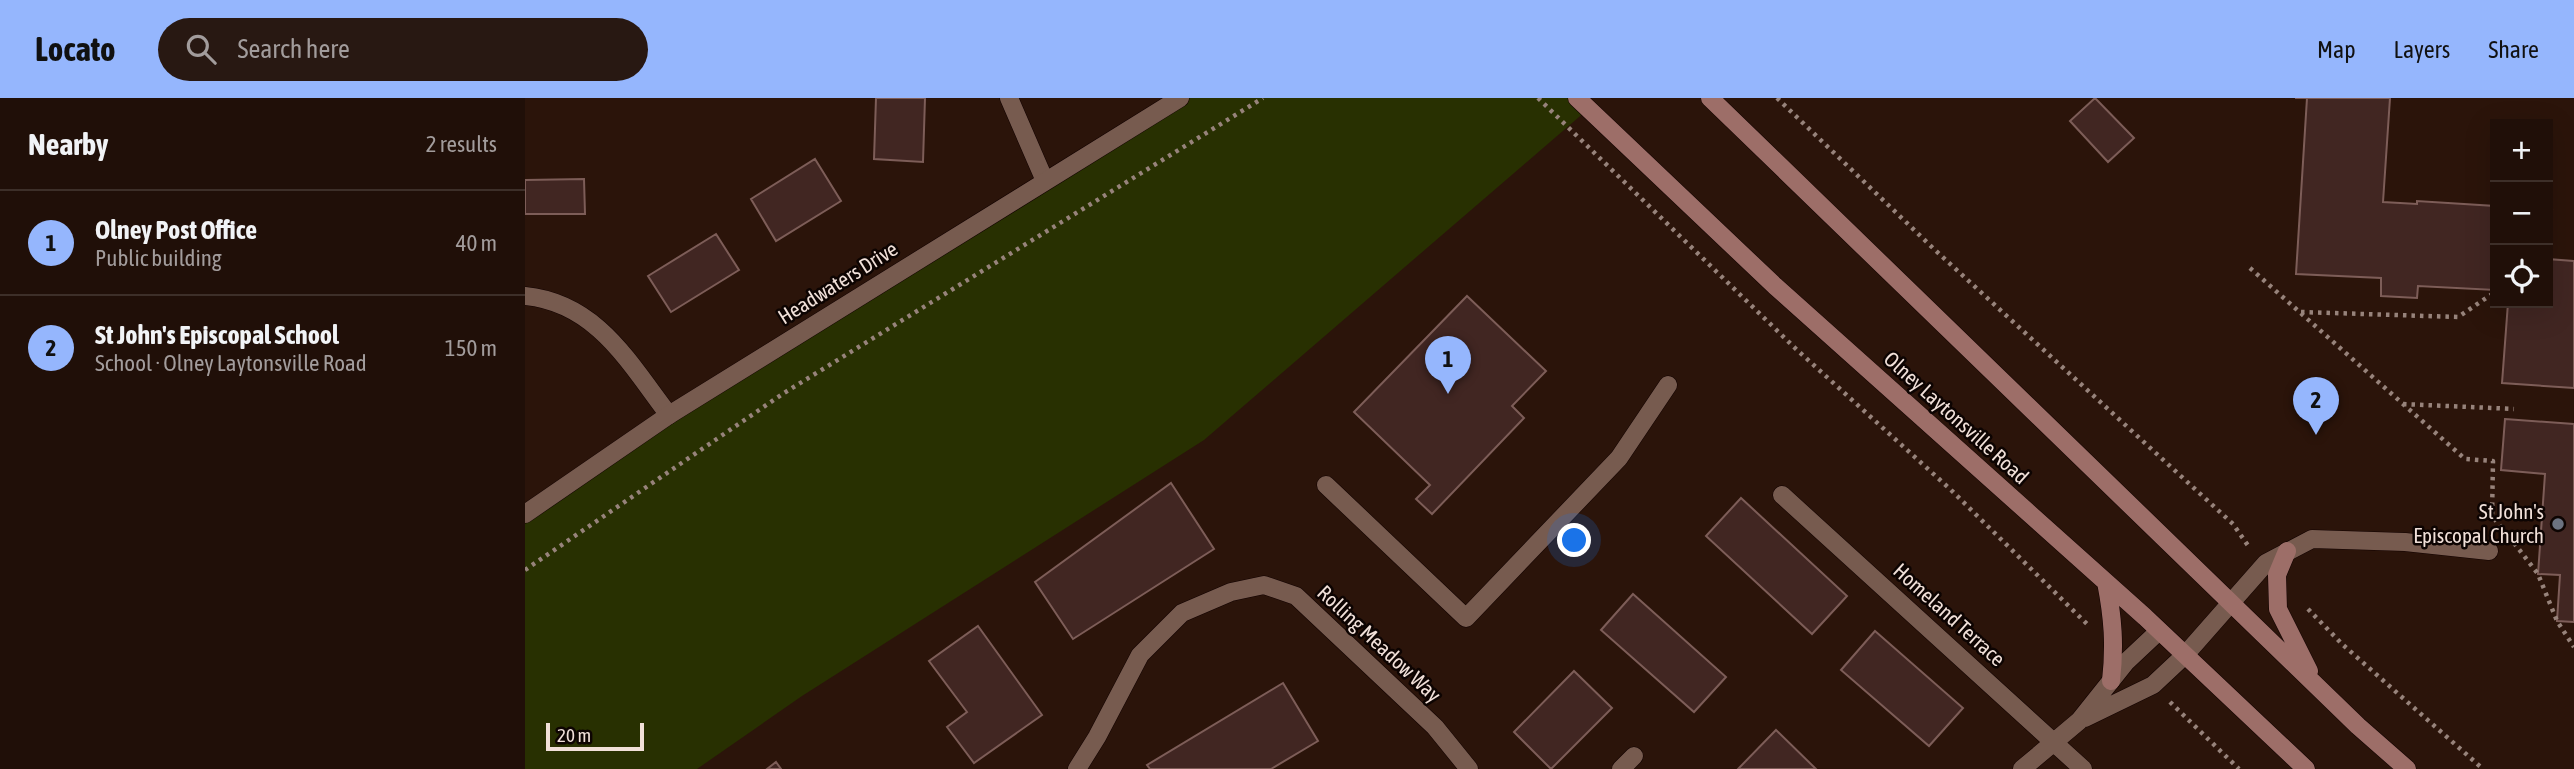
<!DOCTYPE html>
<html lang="en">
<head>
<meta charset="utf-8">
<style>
	body { margin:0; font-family:"Asap Condensed",sans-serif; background:#281812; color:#f1f3f6 }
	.controls { position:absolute; right:21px; top:21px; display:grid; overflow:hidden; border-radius:0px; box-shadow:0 7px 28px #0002 }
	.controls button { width:63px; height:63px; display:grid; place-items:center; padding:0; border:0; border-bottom:2px solid #3d2f29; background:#200f08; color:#f1f3f6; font:35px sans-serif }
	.scale { position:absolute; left:21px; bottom:18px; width:98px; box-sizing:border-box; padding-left:7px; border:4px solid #f1e0d9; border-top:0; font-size:19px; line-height:24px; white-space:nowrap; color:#f1e0d9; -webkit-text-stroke:5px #0d0402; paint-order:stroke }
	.you { position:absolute; left:1050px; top:443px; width:24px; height:24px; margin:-18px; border:5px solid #fff; border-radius:50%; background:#1a73e8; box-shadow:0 0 0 10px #1a73e833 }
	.badge { display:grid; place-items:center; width:46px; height:46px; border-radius:50%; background:#95b6fd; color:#111; font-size:23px; font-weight:700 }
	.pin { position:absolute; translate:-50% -58px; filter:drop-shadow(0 2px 4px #0008) }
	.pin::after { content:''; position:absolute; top:37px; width:24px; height:21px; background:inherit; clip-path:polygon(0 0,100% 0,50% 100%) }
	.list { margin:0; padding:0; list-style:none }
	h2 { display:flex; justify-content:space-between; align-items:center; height:91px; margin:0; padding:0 28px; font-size:30px }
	h2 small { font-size:23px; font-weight:400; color:#a29c9c }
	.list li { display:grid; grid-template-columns:46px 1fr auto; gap:21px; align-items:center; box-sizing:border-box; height:105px; padding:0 28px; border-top:2px solid #3d2f29 }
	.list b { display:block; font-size:26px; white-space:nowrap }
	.list p { margin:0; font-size:23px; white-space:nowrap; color:#a29c9c }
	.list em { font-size:23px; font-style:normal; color:#a29c9c }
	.icon { flex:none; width:38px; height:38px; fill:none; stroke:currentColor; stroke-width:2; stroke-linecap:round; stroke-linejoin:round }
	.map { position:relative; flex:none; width:2049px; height:671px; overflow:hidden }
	header { display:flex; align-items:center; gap:42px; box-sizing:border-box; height:98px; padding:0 35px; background:#95b6fd; color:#111 }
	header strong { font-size:33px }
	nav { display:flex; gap:38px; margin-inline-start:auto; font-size:24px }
	.search { width:490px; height:63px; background:#281812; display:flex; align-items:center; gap:18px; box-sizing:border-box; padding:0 24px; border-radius:38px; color:#a29c9c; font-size:26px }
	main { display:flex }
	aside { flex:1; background:#200f08 }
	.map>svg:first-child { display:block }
	.green { fill:#283001 }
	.building { fill:#412622; stroke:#7d5d58; stroke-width:2 }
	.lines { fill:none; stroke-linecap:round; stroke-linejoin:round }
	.service-casing { stroke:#120200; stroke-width:19 }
	.minor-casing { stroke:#120200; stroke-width:19 }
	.tertiary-casing { stroke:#120200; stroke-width:19 }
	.secondary-casing { stroke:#120200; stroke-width:19 }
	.path { stroke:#97837b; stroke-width:4.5; stroke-dasharray:3.5 5; stroke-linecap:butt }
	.service { stroke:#775b4f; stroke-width:18 }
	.minor { stroke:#775b4f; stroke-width:18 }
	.tertiary { stroke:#775b4f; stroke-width:18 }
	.secondary { stroke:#9d6e68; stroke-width:18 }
	.worship-dot { fill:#6b7280; stroke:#0d0402; stroke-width:2.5 }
	.labels { text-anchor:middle; stroke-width:5; stroke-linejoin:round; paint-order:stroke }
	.street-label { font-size:21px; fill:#f1e0d9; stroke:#0d0402 }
	.poi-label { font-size:21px; fill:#f1e0d9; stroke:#0d0402; text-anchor:end }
</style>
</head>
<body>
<header>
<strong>Locato</strong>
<div class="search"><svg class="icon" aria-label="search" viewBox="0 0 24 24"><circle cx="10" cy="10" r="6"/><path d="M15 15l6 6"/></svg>Search here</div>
<nav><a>Map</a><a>Layers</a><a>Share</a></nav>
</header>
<main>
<aside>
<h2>Nearby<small>2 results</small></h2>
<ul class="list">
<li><span class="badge">1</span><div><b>Olney Post Office</b><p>Public building</p></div><em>40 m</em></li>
<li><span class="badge">2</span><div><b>St John's Episcopal School</b><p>School · Olney Laytonsville Road</p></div><em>150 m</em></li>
</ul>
</aside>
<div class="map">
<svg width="2049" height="671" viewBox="0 0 2049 671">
	<rect width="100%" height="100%" fill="#2b140a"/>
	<!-- green -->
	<path class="green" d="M655,0H1047L1061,13L679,342L277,598L172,671H0V416Z"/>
	<!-- building -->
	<path class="building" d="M351,0H400L398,64L349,61Z
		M1570,0L1609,40L1583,64L1545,23Z
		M1770,0H1865L1858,104L1892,106V103L1970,108V192L1893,188L1892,200L1856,198V180L1771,176L1782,0Z
		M290,61L316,103L251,143L226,101Z
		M59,81L60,116H0V82Z
		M2023,112H2027L2023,161L2049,163V290L1977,285L1983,205H2023Z
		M191,136L214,172L146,214L123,178Z
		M942,198L1021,273L987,308L999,320L907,416L891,401L905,387L829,314Z
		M1980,321L2049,326V524L2032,523L2035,477L2013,476L2020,376L1976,372Z
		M646,385L689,451L548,541L510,484Z
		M1216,400L1322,498L1287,536L1181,438Z
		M1108,496L1201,579L1169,614L1076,532Z
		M453,528L517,617L449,665L422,629L442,614L404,563Z
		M1350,533L1438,610L1404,648L1316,572Z
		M1049,573L1087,610L1026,671L989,634Z
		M758,585L793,643L746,671H625L622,667Z
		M1251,632L1291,671H1213Z
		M251,664L256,671H242Z"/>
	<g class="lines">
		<defs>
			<path id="service" d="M484,0L520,83
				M801,387L941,520L1094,360L1143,287
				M1660,557L1741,465L1787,441L1880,444L1964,453
				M1096,671L1109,658"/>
			<path id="minor" d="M0,198C72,205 104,265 144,317
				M1257,397L1558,671
				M1560,620L1628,587L1660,557
				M552,671L572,639L615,557L657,515L706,494L739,487L771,498L910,629L944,671
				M1497,671L1554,623L1601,564L1634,533"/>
			<path id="tertiary" d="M0,416L144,317L655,0"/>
			<path id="secondary" d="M1052,0L1250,188L1620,519L1781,671
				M1185,0L1833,628L1882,671
				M1762,453L1752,477L1753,511L1784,573
				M1581,484C1588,520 1590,547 1586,583"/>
		</defs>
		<!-- service casing -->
		<use href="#service" class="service-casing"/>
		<!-- minor casing -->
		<use href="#minor" class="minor-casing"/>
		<!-- tertiary casing -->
		<use href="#tertiary" class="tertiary-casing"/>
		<!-- secondary casing -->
		<use href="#secondary" class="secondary-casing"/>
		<!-- path -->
		<path class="path" d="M1013,0L1271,251L1425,391L1562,526
			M1252,0L1410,152L1708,426L1724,449
			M1725,170L1940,361L1968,363L1967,418L1977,430
			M1776,214L1933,219L1970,194
			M1878,306L1989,311
			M1989,445L2013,476L2032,523L2049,549
			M0,472L259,295L738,0
			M1783,511L1817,546L1958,671
			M1645,604L1714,671"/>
		<!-- service -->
		<use href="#service" class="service"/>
		<!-- minor -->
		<use href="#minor" class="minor"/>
		<!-- tertiary -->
		<use href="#tertiary" class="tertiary"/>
		<!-- secondary -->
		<use href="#secondary" class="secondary"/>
	</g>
	<!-- markers -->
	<circle class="worship-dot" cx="2033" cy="426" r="7"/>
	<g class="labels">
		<!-- street labels -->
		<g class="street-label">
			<text transform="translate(313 185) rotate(-32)" y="7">Headwaters Drive</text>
			<text transform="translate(1431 320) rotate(42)" y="7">Olney Laytonsville Road</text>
			<text transform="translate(1424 517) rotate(42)" y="7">Homeland Terrace</text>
			<text transform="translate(854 546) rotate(43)" y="7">Rolling Meadow Way</text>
		</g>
		<!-- poi labels -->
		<g class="poi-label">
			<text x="2019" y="421">St John's<tspan x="2019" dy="24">Episcopal Church</tspan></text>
		</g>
	</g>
</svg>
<div class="controls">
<button>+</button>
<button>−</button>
<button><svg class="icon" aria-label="locate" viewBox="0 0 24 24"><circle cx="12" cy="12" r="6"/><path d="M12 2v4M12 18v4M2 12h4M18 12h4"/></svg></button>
</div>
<div class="scale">20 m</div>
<div class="you"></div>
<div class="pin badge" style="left:923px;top:296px">1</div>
<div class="pin badge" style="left:1791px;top:337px">2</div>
</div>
</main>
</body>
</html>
